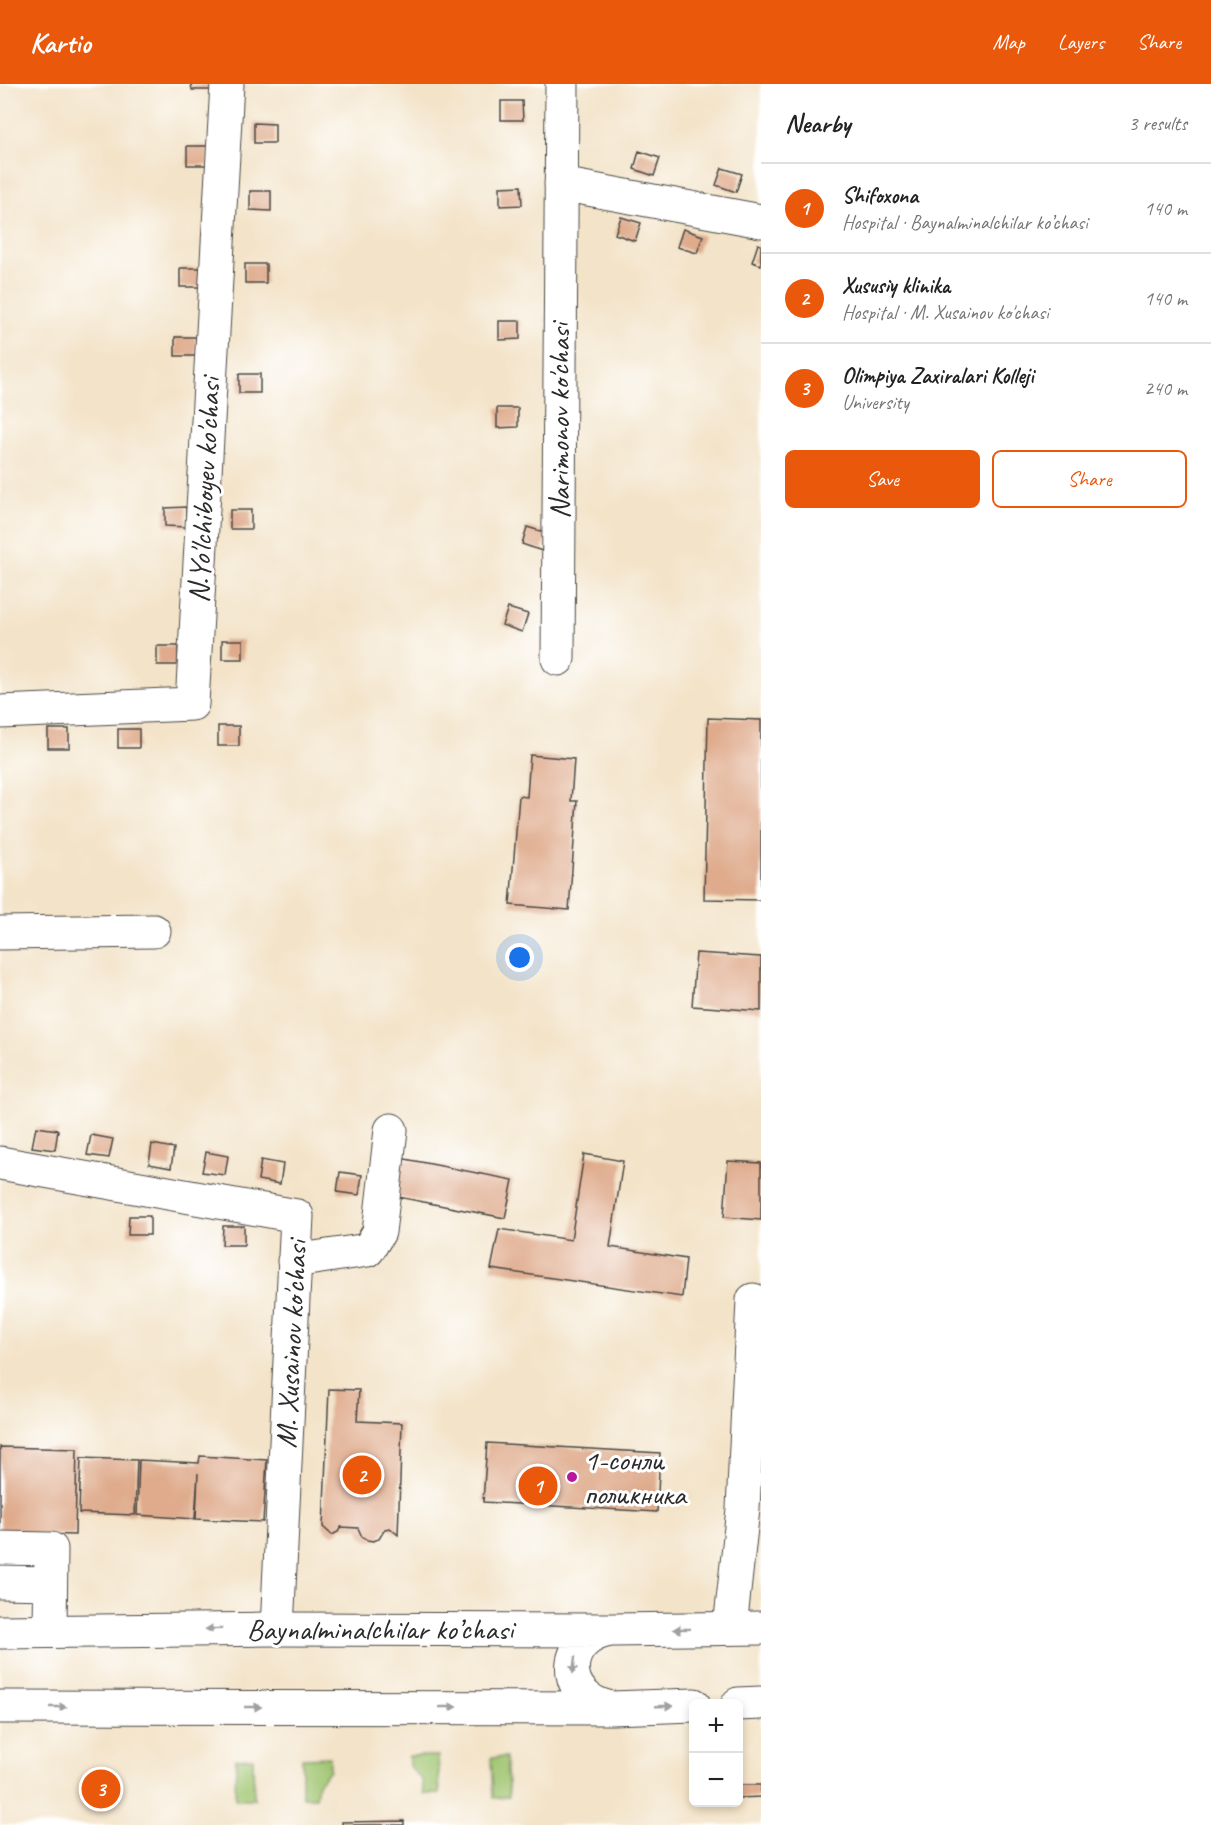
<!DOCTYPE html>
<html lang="en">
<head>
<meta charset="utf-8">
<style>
	body { margin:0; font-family:Caveat,sans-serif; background:#f6f6f6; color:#222 }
	.controls { position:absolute; right:18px; bottom:18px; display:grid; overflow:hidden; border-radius:9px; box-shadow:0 3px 9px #0003 }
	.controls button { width:54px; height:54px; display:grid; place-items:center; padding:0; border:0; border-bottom:2px solid #e0e0e0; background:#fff; color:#222; font:30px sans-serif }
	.you { position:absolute; left:520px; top:874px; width:21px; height:21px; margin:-15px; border:4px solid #fff; border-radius:50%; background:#1a73e8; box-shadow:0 0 0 9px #1a73e833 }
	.badge { display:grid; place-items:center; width:39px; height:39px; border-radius:50%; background:#ea580c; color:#fff; font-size:20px; font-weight:700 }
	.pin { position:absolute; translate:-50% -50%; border:3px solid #fff; box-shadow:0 2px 6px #0006 }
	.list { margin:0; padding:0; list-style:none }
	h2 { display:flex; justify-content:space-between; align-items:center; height:78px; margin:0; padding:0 24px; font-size:26px }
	h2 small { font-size:20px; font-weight:400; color:#767676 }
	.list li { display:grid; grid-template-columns:39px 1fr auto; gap:18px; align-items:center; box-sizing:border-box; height:90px; padding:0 24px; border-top:2px solid #e0e0e0 }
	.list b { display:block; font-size:22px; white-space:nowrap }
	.list p { margin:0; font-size:20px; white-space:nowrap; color:#767676 }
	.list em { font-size:20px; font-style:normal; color:#767676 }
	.actions { display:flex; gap:12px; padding:18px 24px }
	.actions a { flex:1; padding:14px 0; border:2px solid #ea580c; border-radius:9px; text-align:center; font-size:21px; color:#ea580c }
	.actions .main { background:#ea580c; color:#fff }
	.map { position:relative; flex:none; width:761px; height:1741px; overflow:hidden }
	header { display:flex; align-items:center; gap:36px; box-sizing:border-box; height:84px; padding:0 30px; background:#ea580c; color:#fff }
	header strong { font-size:28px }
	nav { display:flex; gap:33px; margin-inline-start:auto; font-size:21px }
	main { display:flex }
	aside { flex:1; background:#fff }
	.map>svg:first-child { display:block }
	.green { fill:#9fc46e; stroke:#65784c; stroke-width:1.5 }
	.building { fill:#dfab8c }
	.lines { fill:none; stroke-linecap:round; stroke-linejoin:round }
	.minor-casing { stroke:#494743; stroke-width:35 }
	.major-casing { stroke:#494743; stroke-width:35 }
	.minor { stroke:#fff; stroke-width:33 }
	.major { stroke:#fff; stroke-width:33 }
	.oneway { fill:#a0a0a0 }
	.poi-dot { fill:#b5179e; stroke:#fff; stroke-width:2 }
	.labels { text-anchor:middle; stroke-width:6; stroke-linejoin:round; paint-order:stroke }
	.street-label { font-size:30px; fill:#2b2b2b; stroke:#fff }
	.poi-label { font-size:30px; fill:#2b2b2b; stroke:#fff; text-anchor:start }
</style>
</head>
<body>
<header>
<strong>Kartio</strong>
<nav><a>Map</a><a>Layers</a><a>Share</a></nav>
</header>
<main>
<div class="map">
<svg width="761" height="1741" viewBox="0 0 761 1741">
	<rect width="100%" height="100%" fill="#fff"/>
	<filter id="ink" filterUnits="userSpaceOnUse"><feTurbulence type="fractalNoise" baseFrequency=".0167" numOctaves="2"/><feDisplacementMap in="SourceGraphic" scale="12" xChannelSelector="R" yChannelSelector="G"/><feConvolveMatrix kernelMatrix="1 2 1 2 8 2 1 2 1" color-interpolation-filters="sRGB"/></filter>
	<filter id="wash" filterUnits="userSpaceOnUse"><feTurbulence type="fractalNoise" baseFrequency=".008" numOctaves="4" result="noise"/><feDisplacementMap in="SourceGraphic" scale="24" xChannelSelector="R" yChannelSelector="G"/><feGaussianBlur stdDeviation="1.35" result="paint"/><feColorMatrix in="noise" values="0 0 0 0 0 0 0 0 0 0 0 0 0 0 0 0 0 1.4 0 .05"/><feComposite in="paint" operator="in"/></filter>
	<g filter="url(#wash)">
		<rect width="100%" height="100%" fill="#f3e3c8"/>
		<!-- green -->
		<path class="green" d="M409,1672H438L440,1710H424L422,1696L409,1682Z
			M330,1673V1686L318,1699L316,1713H302V1674Z
			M506,1673L509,1713L493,1714L491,1674Z
			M253,1674L254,1715H235L236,1675Z"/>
		<g id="blocks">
			<!-- building -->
			<path class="building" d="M191,0H212V6H192Z
				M501,17H522L523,36H501Z
				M254,39L275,40V59H254Z
				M187,62H208V81H187Z
				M639,67L660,74L654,92L634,85Z
				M722,84L742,90L736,108L716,101Z
				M521,102L522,121L500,122V103Z
				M250,107H271V127L250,126Z
				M621,133L641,139L635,157L615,150Z
				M683,145L703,152L697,169L677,163Z
				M758,160L761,161V181L752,178Z
				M245,180H266V199H245Z
				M180,184H201V203H180Z
				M499,237H520V255L499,256Z
				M175,253H196V272H175Z
				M239,290H260V309H239Z
				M497,324H518V343L497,344Z
				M186,423V443L165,442V424Z
				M230,426H251V445H230Z
				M527,443L547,449L542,467L522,460Z
				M508,524L528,530L522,548L502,541Z
				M222,556H243V575H222Z
				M157,562H178V581H157Z
				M708,634L761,636V816L704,815Z
				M218,642H239V662H218Z
				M48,645H69V664H48Z
				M118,645H139V664H118Z
				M530,671L574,675L571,717H577L569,826L510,821L519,712L527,713Z
				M696,869L761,873V927L692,922Z
				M36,1043L58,1046L55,1066L32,1063Z
				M91,1051L113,1055L109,1074L87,1071Z
				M152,1060L174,1064L171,1084L149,1080Z
				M206,1068L228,1072L225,1091L202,1088Z
				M584,1070L623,1077L610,1163L686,1175L682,1213L491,1185L499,1145L571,1156Z
				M395,1073L513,1096L505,1134L388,1111Z
				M261,1076L283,1080L280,1100L258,1096Z
				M728,1077L761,1079V1136L724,1133Z
				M340,1088L362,1091L359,1111L337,1108Z
				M129,1132H150V1151H128Z
				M223,1142H244V1161H222Z
				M329,1305L359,1306L357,1337L402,1339L398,1451L390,1444L385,1445L379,1455L373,1457L367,1456L362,1453L358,1444L341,1443L338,1448L332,1451L323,1443Z
				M487,1359L660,1369L657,1428L483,1418Z
				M0,1363L77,1365L75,1451L0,1449Z
				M200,1372L267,1376L263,1438L196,1435L198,1389L195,1435L137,1431L139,1376L199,1379Z
				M81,1374L137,1376L135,1431L79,1429Z
				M738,1701H761V1713L738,1714Z
				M404,1737V1741H342V1738Z"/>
		</g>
	</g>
	<g filter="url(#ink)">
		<use href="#blocks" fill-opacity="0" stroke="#494743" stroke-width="1.5"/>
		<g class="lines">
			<defs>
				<path id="minor" d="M561,100L761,137
					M558,575L562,0
					M0,628L192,620L227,0
					M0,849L154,847
					M0,1079L297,1132L277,1545
					M294,1177L368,1166L379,1148L391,1046
					M0,1464L51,1465L50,1547
					M0,1498L50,1499
					M730,1544L743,1425L753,1216"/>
				<path id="major" d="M611,1546C559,1554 560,1615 612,1624
					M0,1548L277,1545L613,1546L761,1544
					M738,1620L761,1619
					M0,1623L612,1624L694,1621"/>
			</defs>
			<!-- minor casing -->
			<use href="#minor" class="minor-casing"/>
			<!-- major casing -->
			<use href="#major" class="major-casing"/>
			<!-- minor -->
			<use href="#minor" class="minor"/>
			<!-- major -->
			<use href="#major" class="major"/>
		</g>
		<!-- one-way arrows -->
		<defs><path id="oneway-solid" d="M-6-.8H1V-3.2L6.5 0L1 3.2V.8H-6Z" transform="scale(1.5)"/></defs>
		<g class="oneway">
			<use href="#oneway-solid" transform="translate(214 1545) rotate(179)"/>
			<use href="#oneway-solid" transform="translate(682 1545) rotate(179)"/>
			<use href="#oneway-solid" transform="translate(574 1581) rotate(97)"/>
			<use href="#oneway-solid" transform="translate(664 1622) rotate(-2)"/>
			<use href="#oneway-solid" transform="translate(58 1623)"/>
			<use href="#oneway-solid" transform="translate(253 1623)"/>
			<use href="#oneway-solid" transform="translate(448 1623)"/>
		</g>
	</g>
	<!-- markers -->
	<circle class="poi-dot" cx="572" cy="1393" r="6"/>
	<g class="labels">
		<!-- street labels -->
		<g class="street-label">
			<text transform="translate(559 337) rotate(-90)" y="10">Narimonov ko'chasi</text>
			<text transform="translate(204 406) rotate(-87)" y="10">N.Yo'lchiboyev ko'chasi</text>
			<text transform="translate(291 1260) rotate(-87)" y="10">M. Xusainov ko'chasi</text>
			<text x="380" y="1555">Baynalminalchilar ko’chasi</text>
		</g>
		<!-- poi labels -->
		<g class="poi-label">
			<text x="584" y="1386">1-сонли<tspan x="584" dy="34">поликника</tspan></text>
		</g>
	</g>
</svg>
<div class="controls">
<button>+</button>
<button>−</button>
</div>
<div class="you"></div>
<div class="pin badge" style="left:538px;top:1402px">1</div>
<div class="pin badge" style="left:362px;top:1391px">2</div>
<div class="pin badge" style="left:101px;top:1705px">3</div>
</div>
<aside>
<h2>Nearby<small>3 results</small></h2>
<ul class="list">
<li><span class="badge">1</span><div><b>Shifoxona</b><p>Hospital · Baynalminalchilar ko’chasi</p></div><em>140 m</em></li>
<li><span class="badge">2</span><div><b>Xususiy klinika</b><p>Hospital · M. Xusainov ko'chasi</p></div><em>140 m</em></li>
<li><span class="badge">3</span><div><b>Olimpiya Zaxiralari Kolleji</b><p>University</p></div><em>240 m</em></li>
</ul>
<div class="actions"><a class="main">Save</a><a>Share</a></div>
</aside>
</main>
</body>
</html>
